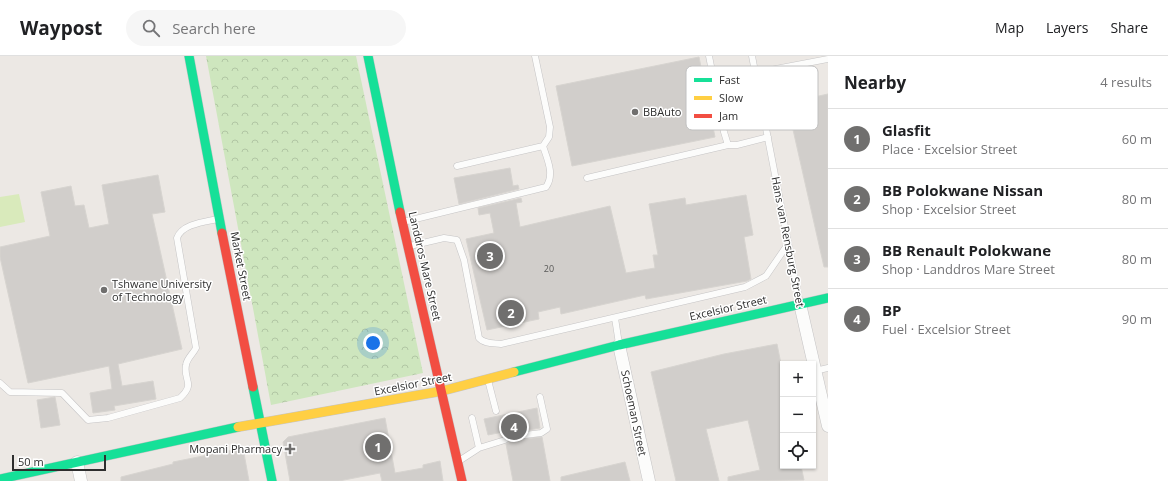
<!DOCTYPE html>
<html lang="en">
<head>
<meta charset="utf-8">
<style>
	body { margin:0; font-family:"Open Sans",sans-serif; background:#f6f6f6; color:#202124 }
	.controls { position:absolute; right:12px; bottom:12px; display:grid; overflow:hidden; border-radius:0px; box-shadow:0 1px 3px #0004 }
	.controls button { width:36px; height:36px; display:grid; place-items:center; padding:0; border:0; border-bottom:1px solid #e0e0e0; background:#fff; color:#202124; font:20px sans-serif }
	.scale { position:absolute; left:12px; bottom:10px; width:94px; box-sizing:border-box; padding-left:4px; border:2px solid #2e2e2e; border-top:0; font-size:11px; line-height:14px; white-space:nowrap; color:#2e2e2e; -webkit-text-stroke:3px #fff; paint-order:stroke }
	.you { position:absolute; left:373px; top:287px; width:14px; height:14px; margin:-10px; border:3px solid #fff; border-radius:50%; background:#1a73e8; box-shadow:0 0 0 6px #1a73e833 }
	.badge { display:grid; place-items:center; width:26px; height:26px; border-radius:50%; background:#706f6e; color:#fff; font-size:13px; font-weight:700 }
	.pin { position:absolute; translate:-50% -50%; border:2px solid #fff; box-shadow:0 1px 4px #0006 }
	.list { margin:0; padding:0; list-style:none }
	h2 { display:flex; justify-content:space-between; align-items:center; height:52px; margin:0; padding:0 16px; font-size:17px }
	h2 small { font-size:13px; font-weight:400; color:#757577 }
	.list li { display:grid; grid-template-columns:26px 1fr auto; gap:12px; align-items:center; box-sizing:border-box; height:60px; padding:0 16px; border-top:1px solid #e0e0e0 }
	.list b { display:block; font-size:15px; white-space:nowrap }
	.list p { margin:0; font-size:13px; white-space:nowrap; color:#757577 }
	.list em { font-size:13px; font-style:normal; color:#757577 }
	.icon { flex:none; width:22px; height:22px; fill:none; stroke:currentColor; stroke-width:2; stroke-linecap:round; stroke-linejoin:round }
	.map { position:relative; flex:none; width:828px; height:425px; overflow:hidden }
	header { display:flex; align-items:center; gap:24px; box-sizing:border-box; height:56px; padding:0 20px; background:#fff; border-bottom:1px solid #e0e0e0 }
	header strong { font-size:19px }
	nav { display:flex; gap:22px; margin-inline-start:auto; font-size:14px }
	.search { width:280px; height:36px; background:#f6f6f6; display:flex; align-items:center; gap:10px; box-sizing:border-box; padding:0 14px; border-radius:22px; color:#757577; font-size:15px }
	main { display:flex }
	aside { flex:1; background:#fff }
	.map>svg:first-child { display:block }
	.park { fill:url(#park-crowns) }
	.pitch { fill:#d9eabb }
	.building { fill:#d1cecb; stroke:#d7d4d0 }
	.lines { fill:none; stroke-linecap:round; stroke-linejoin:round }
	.lane-casing { stroke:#c5c4c5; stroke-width:7 }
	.street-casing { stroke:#c5c4c5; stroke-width:13 }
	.fast-casing { stroke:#c5c4c5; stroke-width:10 }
	.slow-casing { stroke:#c5c4c5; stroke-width:10 }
	.jam-casing { stroke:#c5c4c5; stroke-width:10 }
	.lane { stroke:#fcfcfb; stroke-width:6 }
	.street { stroke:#fcfcfb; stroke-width:12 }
	.fast { stroke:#16e098; stroke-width:9 }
	.slow { stroke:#ffcf43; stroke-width:9 }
	.jam { stroke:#f24e42; stroke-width:9 }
	.poi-dot { fill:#706f6e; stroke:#fff; stroke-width:1.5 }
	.labels { text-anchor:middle; stroke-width:3; stroke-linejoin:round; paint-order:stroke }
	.number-label { font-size:9px; fill:#585857 }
	.poi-label { font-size:11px; fill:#2e2e2e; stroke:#fff; text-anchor:start }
	.street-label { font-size:11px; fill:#2e2e2e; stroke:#fff }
	.key { fill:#fff; stroke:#c0c0c0; stroke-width:1 }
	.key-label { font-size:11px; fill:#2e2e2e }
</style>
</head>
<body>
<header>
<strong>Waypost</strong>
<div class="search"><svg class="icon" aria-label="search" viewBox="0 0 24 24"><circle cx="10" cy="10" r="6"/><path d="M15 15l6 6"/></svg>Search here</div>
<nav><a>Map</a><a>Layers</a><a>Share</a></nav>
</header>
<main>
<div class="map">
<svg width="828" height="425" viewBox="0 0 828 425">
	<defs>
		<pattern id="park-crowns" width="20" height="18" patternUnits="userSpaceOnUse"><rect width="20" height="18" fill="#cee6be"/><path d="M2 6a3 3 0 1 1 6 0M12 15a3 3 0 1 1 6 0" fill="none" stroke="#b1c6a4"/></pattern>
	</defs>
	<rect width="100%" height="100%" fill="#ece8e4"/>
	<!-- park -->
	<path class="park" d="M206,0H356L423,317L271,349Z"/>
	<!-- pitch -->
	<path class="pitch" d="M19,138L25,166L0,171V141Z"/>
	<!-- building -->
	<path class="building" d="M699,1L715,81L572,110L556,30Z
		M828,38V211H824L787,47Z
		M510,112L513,130L518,129L519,133L459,148L454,122Z
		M158,119L165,156L152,158L182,293L118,308L122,330L153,325L156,343L114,350L115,354L93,357L90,337L112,333L109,310L28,327L0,201V191L50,180L41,136L71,130L75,150L84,149L89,172L109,168L102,129Z
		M746,139L753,179L744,181L751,223L747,225L646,243L645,239L561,258L560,251L538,256L539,263L487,274L466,183L494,177L490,157L479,159L478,152L521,142L522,146L516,147L520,171L610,150L626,217L655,212L653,199H658L649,148L685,142L686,149Z
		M777,288L783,318V410H801L804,424L728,425V421L760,414L748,364L706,373L719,425H676L651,316L724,298Z
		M55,341L60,369L41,372L37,344Z
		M537,352L540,372L524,375L521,380L525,383L542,381L550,425H513L506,388L509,387V382L504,380L503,376L488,379L484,363Z
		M385,362L395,417L423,412V409L440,405L443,425H382L380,417L339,425H290L283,386L288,381Z
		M243,392L249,425H121V421L173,408V406Z
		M625,406L630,425H561V421Z"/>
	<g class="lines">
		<defs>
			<path id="lane" d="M709,0L724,76L728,89H737L768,81
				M752,0L800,248
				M755,17L828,3
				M457,110L543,90L549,81L550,71L535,0
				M587,122L728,89
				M403,166L546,131C555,118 547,103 543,90
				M410,190L444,182L457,184L464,204L479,282C484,288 493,287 501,288L745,231L766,220L788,188
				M615,262L619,288
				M815,315L828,312
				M488,324L496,355
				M0,327L10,336L62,337L88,364L108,362L180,342C196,327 183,325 186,309C187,302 193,298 196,292L177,182C182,168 204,166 218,163
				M472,362L479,392
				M525,379L541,377L547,373L540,341
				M459,405L479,392L505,384"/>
			<path id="street" d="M800,248L828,370
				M619,289L649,425
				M77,406L81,425"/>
			<path id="fast" d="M189,0L222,177
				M368,0L400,156
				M514,316L619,289L828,242
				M253,331L272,425
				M0,423L238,371"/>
			<path id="slow" d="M238,371L442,335L514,316"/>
			<path id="jam" d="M400,156L462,425
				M222,177L253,331"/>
		</defs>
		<!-- lane casing -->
		<use href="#lane" class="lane-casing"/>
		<!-- street casing -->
		<use href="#street" class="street-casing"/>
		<!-- fast casing -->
		<use href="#fast" class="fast-casing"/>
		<!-- slow casing -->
		<use href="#slow" class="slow-casing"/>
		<!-- jam casing -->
		<use href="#jam" class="jam-casing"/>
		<!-- lane -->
		<use href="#lane" class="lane"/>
		<!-- street -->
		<use href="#street" class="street"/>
		<!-- fast -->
		<use href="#fast" class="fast"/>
		<!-- slow -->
		<use href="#slow" class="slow"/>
		<!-- jam -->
		<use href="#jam" class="jam"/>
	</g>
	<!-- markers -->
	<g class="poi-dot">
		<circle cx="635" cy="56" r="4"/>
		<circle cx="104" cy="234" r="4"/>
		<path d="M288 387h4v4h4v4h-4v4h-4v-4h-4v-4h4z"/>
	</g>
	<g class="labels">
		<!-- number labels -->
		<g class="number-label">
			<text x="549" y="216">20</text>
		</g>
		<!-- poi labels -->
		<g class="poi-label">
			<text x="643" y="60">BBAuto</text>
			<text x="112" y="232">Tshwane University<tspan x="112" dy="13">of Technology</tspan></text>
			<text x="282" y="397" text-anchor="end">Mopani Pharmacy</text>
		</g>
		<!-- street labels -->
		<g class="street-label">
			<text transform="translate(788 186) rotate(79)" y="4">Hans van Rensburg Street</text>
			<text transform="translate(241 210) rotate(79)" y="4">Market Street</text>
			<text transform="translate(425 210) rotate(77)" y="4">Landdros Mare Street</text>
			<text transform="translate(728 252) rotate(-13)" y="4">Excelsior Street</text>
			<text transform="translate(413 328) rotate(-11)" y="4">Excelsior Street</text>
			<text transform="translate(634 357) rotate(78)" y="4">Schoeman Street</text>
		</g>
	</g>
	<!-- legend -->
	<rect x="686" y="10" width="132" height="64" rx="6" class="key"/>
	<rect x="694" y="22" width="18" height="4" fill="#16e098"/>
	<rect x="694" y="40" width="18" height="4" fill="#ffcf43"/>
	<rect x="694" y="58" width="18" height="4" fill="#f24e42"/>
	<g class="key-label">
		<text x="719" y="28">Fast</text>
		<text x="719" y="46">Slow</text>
		<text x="719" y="64">Jam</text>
	</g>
</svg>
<div class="controls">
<button>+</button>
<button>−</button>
<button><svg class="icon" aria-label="locate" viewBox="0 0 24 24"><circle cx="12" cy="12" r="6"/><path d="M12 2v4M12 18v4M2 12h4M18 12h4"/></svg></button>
</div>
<div class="scale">50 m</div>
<div class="you"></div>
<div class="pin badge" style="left:378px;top:391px">1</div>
<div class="pin badge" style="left:511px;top:257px">2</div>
<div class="pin badge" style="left:490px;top:200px">3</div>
<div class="pin badge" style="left:514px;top:371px">4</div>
</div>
<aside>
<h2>Nearby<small>4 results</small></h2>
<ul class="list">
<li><span class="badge">1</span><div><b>Glasfit</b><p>Place · Excelsior Street</p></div><em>60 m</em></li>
<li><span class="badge">2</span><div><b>BB Polokwane Nissan</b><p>Shop · Excelsior Street</p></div><em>80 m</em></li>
<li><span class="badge">3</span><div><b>BB Renault Polokwane</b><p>Shop · Landdros Mare Street</p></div><em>80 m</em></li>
<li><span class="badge">4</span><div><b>BP</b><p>Fuel · Excelsior Street</p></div><em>90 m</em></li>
</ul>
</aside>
</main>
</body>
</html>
